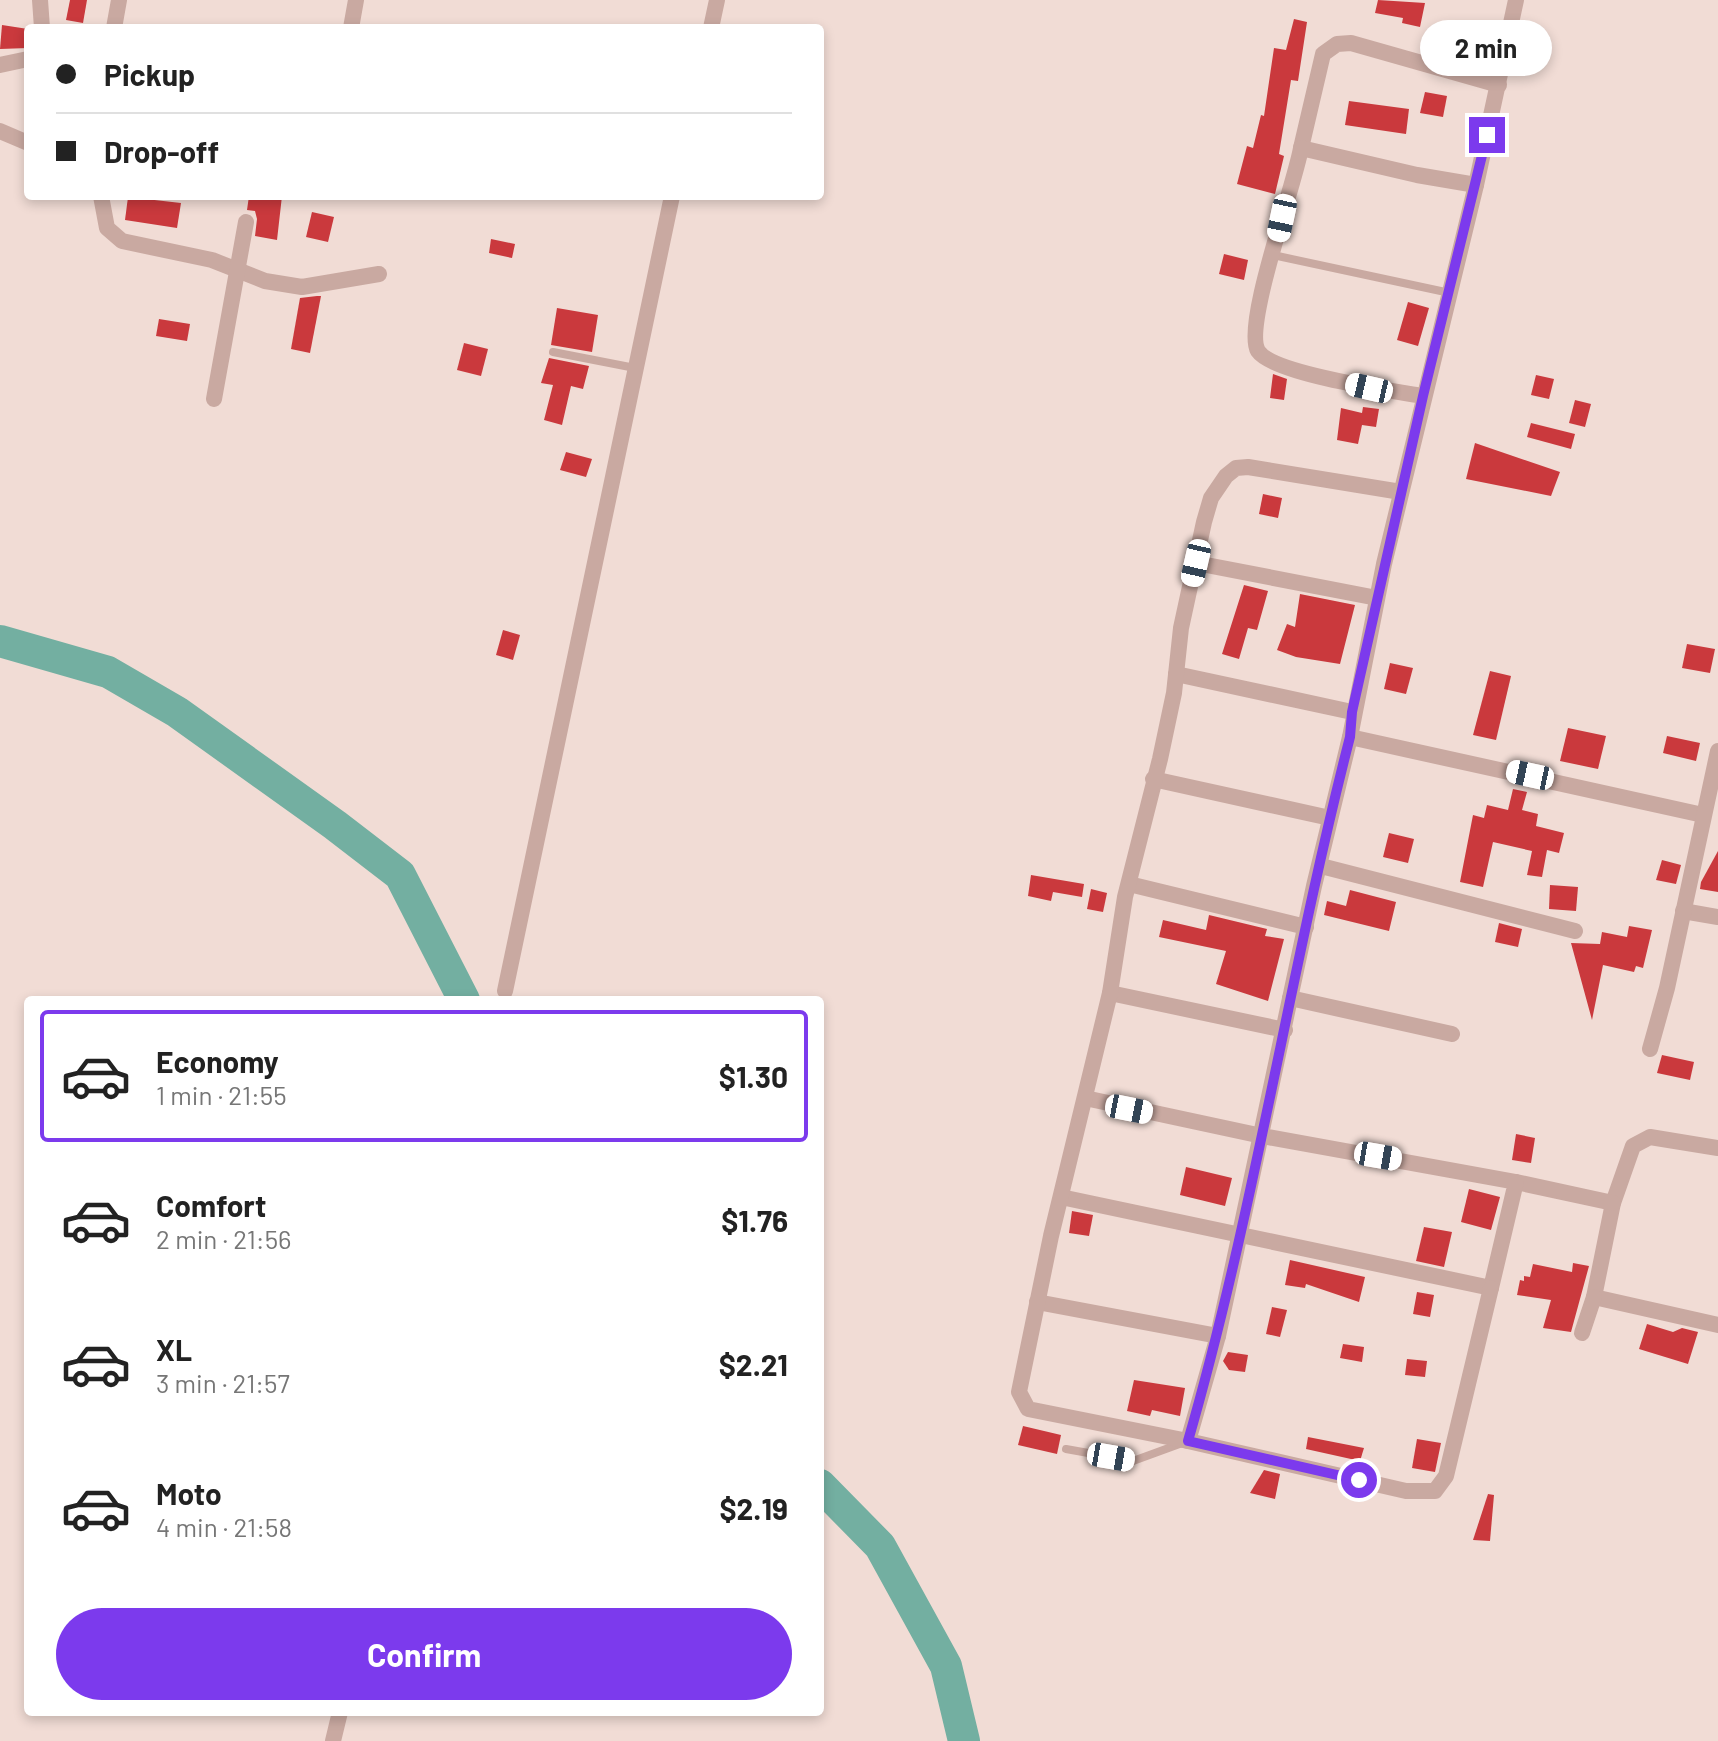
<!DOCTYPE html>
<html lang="en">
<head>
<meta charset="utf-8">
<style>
	body { margin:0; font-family:Barlow,sans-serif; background:#f6f6f6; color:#222; height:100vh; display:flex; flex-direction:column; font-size:30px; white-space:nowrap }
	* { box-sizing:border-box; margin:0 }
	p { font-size:26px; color:#767676 }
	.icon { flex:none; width:44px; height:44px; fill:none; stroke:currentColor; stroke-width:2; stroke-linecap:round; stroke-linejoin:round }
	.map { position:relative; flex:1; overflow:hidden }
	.panel { position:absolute; left:24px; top:996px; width:800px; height:720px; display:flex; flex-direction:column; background:#fff; border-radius:8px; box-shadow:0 4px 12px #0003 }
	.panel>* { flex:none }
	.hud { position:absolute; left:24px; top:24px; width:800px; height:176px; border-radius:8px; box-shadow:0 4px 12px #0003; display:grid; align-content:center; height:176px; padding:0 32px; background:#fff }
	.end { position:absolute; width:36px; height:36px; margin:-18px; border:10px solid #7c3aed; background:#fff; box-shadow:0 0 0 4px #fff }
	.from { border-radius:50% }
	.bubble { position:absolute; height:56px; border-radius:28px; background:#fff; box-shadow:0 4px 12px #0003; font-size:26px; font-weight:700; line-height:56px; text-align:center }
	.car { position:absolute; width:24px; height:48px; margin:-24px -12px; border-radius:10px; box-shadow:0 0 6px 2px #0007; background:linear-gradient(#fff 24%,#345 0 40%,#fff 0 76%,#345 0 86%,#fff 0) }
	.hud b { display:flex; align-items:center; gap:28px; height:76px; font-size:30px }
	.hud b+b { border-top:2px solid #e0e0e0 }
	.hud i { width:20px; height:20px; background:#222 }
	ul { padding:14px 0 0; list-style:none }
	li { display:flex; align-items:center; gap:24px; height:132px; margin:0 16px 12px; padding:0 16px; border:4px solid transparent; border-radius:8px }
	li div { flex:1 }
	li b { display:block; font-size:30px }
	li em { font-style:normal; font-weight:700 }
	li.current { border-color:#7c3aed }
	li>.icon { width:72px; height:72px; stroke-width:1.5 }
	.primary-button { display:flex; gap:16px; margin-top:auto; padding:16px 32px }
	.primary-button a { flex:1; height:92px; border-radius:48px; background:#7c3aed; color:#fff; font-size:32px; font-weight:700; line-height:92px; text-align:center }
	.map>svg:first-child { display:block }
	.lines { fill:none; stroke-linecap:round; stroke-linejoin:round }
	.river { stroke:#73afa1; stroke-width:32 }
	.building { fill:#ca393d }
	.service { stroke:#c9a9a1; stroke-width:8 }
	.minor { stroke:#c9a9a1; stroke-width:16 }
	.route { stroke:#7c3aed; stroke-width:10 }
</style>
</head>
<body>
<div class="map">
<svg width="1718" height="1741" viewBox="0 0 1718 1741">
	<rect width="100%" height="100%" fill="#f1dcd5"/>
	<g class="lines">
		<g class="river">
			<polyline points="0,641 108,672 177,712 335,825 400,875 464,1000"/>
			<polyline points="820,1485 880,1546 946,1666 964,1741"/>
		</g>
	</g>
	<g class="building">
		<polygon points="70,0 87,0 83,23 66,20"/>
		<polygon points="1378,0 1425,3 1420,27 1402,23 1403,18 1375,13"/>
		<polygon points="1294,19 1307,22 1298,81 1291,80 1279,154 1284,156 1275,194 1237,184 1247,146 1253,148 1261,115 1264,116 1274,48 1286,50"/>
		<polygon points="2,25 28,29 28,48 0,49"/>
		<polygon points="1425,92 1447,96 1443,117 1420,113"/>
		<polygon points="1349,101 1409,109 1406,134 1345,125"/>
		<polygon points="249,196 282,196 277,240 255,236 257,219 255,211 247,210"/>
		<polygon points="128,197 181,203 177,228 125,220"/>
		<polygon points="312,212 334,217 328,242 306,237"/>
		<polygon points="491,239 515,244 512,258 489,253"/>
		<polygon points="1224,254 1248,260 1244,280 1219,274"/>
		<polygon points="317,296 321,296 310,353 291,349 300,298"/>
		<polygon points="1408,302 1429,308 1418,346 1397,340"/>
		<polygon points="557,308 598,315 592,352 551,345"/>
		<polygon points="159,319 190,324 187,341 156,336"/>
		<polygon points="464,343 488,349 481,376 457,370"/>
		<polygon points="549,358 589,366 583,389 571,386 562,425 544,420 553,385 541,383"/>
		<polygon points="1273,374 1287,379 1284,400 1270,398"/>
		<polygon points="1536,375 1554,379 1549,399 1531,395"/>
		<polygon points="1575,400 1591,404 1585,427 1569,423"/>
		<polygon points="1363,407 1379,409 1376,427 1362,425 1358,444 1337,440 1341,408 1362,413"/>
		<polygon points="1531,423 1575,434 1571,449 1527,437"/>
		<polygon points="1475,443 1560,472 1551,496 1466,479"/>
		<polygon points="566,452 592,459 586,477 560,470"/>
		<polygon points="1263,494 1282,498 1278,518 1259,514"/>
		<polygon points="1244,585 1268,591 1257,630 1248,628 1239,659 1222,654"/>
		<polygon points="1300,594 1355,605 1340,664 1296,657 1277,650 1287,624 1295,627"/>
		<polygon points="503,630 520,635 513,660 496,655"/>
		<polygon points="1687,644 1715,649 1710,673 1682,668"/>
		<polygon points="1390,663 1413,668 1406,694 1384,689"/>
		<polygon points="1490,671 1511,676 1496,740 1473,735"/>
		<polygon points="1568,728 1606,736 1598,769 1560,761"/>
		<polygon points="1667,736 1700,743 1696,761 1663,753"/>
		<polygon points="1513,789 1527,792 1522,810 1538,814 1536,826 1564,833 1559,853 1547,850 1542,877 1527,875 1532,851 1493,842 1483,887 1460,882 1473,815 1484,818 1487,805 1508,810"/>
		<polygon points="1389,833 1414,839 1408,863 1383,857"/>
		<polygon points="1718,851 1718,892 1700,889 1701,882"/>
		<polygon points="1662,860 1681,865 1676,884 1656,880"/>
		<polygon points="1031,875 1084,884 1082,897 1053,892 1051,901 1028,896"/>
		<polygon points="1550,885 1578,887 1576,911 1549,909"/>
		<polygon points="1091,889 1107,893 1103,912 1087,909"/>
		<polygon points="1350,890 1396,902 1389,931 1324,915 1327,901 1346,906"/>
		<polygon points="1209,915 1267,929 1265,936 1284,939 1268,1001 1216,984 1226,951 1159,937 1163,920 1206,930"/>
		<polygon points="1499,923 1522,929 1518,947 1495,942"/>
		<polygon points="1629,926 1652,930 1643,968 1636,966 1634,972 1603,965 1592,1020 1571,943 1600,944 1602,932 1627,937"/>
		<polygon points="1662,1055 1694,1062 1690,1080 1657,1073"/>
		<polygon points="1516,1134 1535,1138 1531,1163 1512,1160"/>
		<polygon points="1186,1167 1232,1178 1225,1206 1180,1195"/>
		<polygon points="1469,1189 1500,1197 1491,1230 1461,1222"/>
		<polygon points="1072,1211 1093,1215 1089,1236 1069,1233"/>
		<polygon points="1424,1227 1452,1232 1444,1267 1416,1261"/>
		<polygon points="1290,1260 1365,1277 1359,1302 1306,1284 1305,1288 1285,1285"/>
		<polygon points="1573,1263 1589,1266 1571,1332 1543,1328 1551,1300 1517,1295 1520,1280 1524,1281 1524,1276 1530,1277 1533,1264 1572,1272"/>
		<polygon points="1417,1292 1434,1295 1430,1317 1413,1314"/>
		<polygon points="1272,1307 1287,1310 1280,1337 1266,1334"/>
		<polygon points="1647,1324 1673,1332 1682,1328 1698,1332 1688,1364 1639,1349"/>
		<polygon points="1343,1344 1364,1347 1362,1362 1340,1358"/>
		<polygon points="1228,1352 1248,1355 1245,1372 1229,1370 1223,1361"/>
		<polygon points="1407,1359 1427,1361 1425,1377 1405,1375"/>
		<polygon points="1134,1380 1185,1388 1180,1416 1152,1410 1150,1416 1127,1411"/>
		<polygon points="1023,1426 1061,1435 1057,1454 1018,1445"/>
		<polygon points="1308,1437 1364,1448 1360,1461 1306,1449"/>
		<polygon points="1417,1439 1441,1443 1435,1472 1412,1468"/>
		<polygon points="1264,1470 1280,1474 1275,1499 1250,1493"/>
		<polygon points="1488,1494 1494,1495 1490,1541 1473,1540"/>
	</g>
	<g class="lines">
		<g class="service">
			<polyline points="1273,255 1450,293"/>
			<polyline points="553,352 635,368"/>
			<polyline points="1066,1449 1133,1461 1185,1442"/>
		</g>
		<g class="minor">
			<polyline points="40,0 42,28"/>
			<polyline points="114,28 119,0"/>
			<polyline points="351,28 356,0"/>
			<polyline points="711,28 717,0"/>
			<polyline points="0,65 28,59"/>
			<polyline points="0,131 28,143"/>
			<polyline points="1301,148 1323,54 1337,44 1351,43 1499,85"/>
			<polyline points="101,196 107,228 122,241 212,260 265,281 302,287 379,274"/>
			<path d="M1423 396C1393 391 1273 374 1258 351 1243 326 1295 184 1301 148L1417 175 1476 185"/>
			<polyline points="214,399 246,222"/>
			<polyline points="1196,563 1377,598"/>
			<polyline points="1176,674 1352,712"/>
			<polyline points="1350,737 1703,815"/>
			<polyline points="1153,779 1330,818"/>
			<polyline points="1321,866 1575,931"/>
			<polyline points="1129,884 1306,927"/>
			<polyline points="1683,911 1718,917"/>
			<polyline points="505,991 672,196"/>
			<polyline points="1110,993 1285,1030"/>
			<polyline points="1290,998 1452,1034"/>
			<polyline points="1650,1049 1667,988 1718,751"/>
			<polyline points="1718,1148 1650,1137 1633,1146 1613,1203 1594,1297 1718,1325"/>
			<polyline points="1516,1182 1613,1203"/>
			<polyline points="1061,1197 1491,1288 1516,1182 1262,1136 1085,1098"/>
			<polyline points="1491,1288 1446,1476 1435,1491 1406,1491 1188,1441 1218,1336 1314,886 1350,737 1384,564 1476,185 1516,0"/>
			<polyline points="1037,1302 1218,1336"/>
			<polyline points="1582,1333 1594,1297"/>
			<polyline points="1188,1441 1028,1409 1019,1392 1051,1236 1110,993 1125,897 1160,759 1174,693 1181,628 1204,522 1211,498 1226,476 1236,468 1248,467 1401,492"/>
			<polyline points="333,1741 340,1712"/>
		</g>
	</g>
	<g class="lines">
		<path class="route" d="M1359 1480 1188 1441C1255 1209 1290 970 1350 737L1352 712 1423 396 1487 135"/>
	</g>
</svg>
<i class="end from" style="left:1359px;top:1480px"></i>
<i class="end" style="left:1487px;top:135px"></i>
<div class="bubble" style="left:1420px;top:20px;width:132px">2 min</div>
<i class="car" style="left:1282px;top:218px;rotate:192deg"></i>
<i class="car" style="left:1369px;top:388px;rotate:283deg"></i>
<i class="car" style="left:1196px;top:563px;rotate:193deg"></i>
<i class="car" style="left:1530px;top:775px;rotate:282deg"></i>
<i class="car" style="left:1129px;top:1109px;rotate:101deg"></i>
<i class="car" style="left:1378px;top:1156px;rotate:100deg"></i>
<i class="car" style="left:1111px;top:1457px;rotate:100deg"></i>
<div class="hud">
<b><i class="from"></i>Pickup</b>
<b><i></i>Drop-off</b>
</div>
<section class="panel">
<ul>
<li class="current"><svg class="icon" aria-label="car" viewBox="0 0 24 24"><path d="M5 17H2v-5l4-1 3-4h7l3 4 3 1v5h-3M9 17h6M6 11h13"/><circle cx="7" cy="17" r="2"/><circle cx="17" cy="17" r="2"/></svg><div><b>Economy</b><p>1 min · 21:55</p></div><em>$1.30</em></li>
<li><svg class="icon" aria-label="car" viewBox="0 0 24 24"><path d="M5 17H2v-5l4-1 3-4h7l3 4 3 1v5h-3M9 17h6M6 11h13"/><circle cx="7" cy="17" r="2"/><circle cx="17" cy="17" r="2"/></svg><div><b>Comfort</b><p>2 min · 21:56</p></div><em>$1.76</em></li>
<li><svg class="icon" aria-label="car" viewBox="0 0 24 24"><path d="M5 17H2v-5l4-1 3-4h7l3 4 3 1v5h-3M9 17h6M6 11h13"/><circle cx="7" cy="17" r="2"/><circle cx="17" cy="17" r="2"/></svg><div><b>XL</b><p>3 min · 21:57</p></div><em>$2.21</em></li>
<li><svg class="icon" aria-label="car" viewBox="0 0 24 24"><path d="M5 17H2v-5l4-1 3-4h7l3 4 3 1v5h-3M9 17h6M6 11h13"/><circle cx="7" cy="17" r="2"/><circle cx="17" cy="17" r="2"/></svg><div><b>Moto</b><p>4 min · 21:58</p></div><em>$2.19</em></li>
</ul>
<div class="primary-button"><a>Confirm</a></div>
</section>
</div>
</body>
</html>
